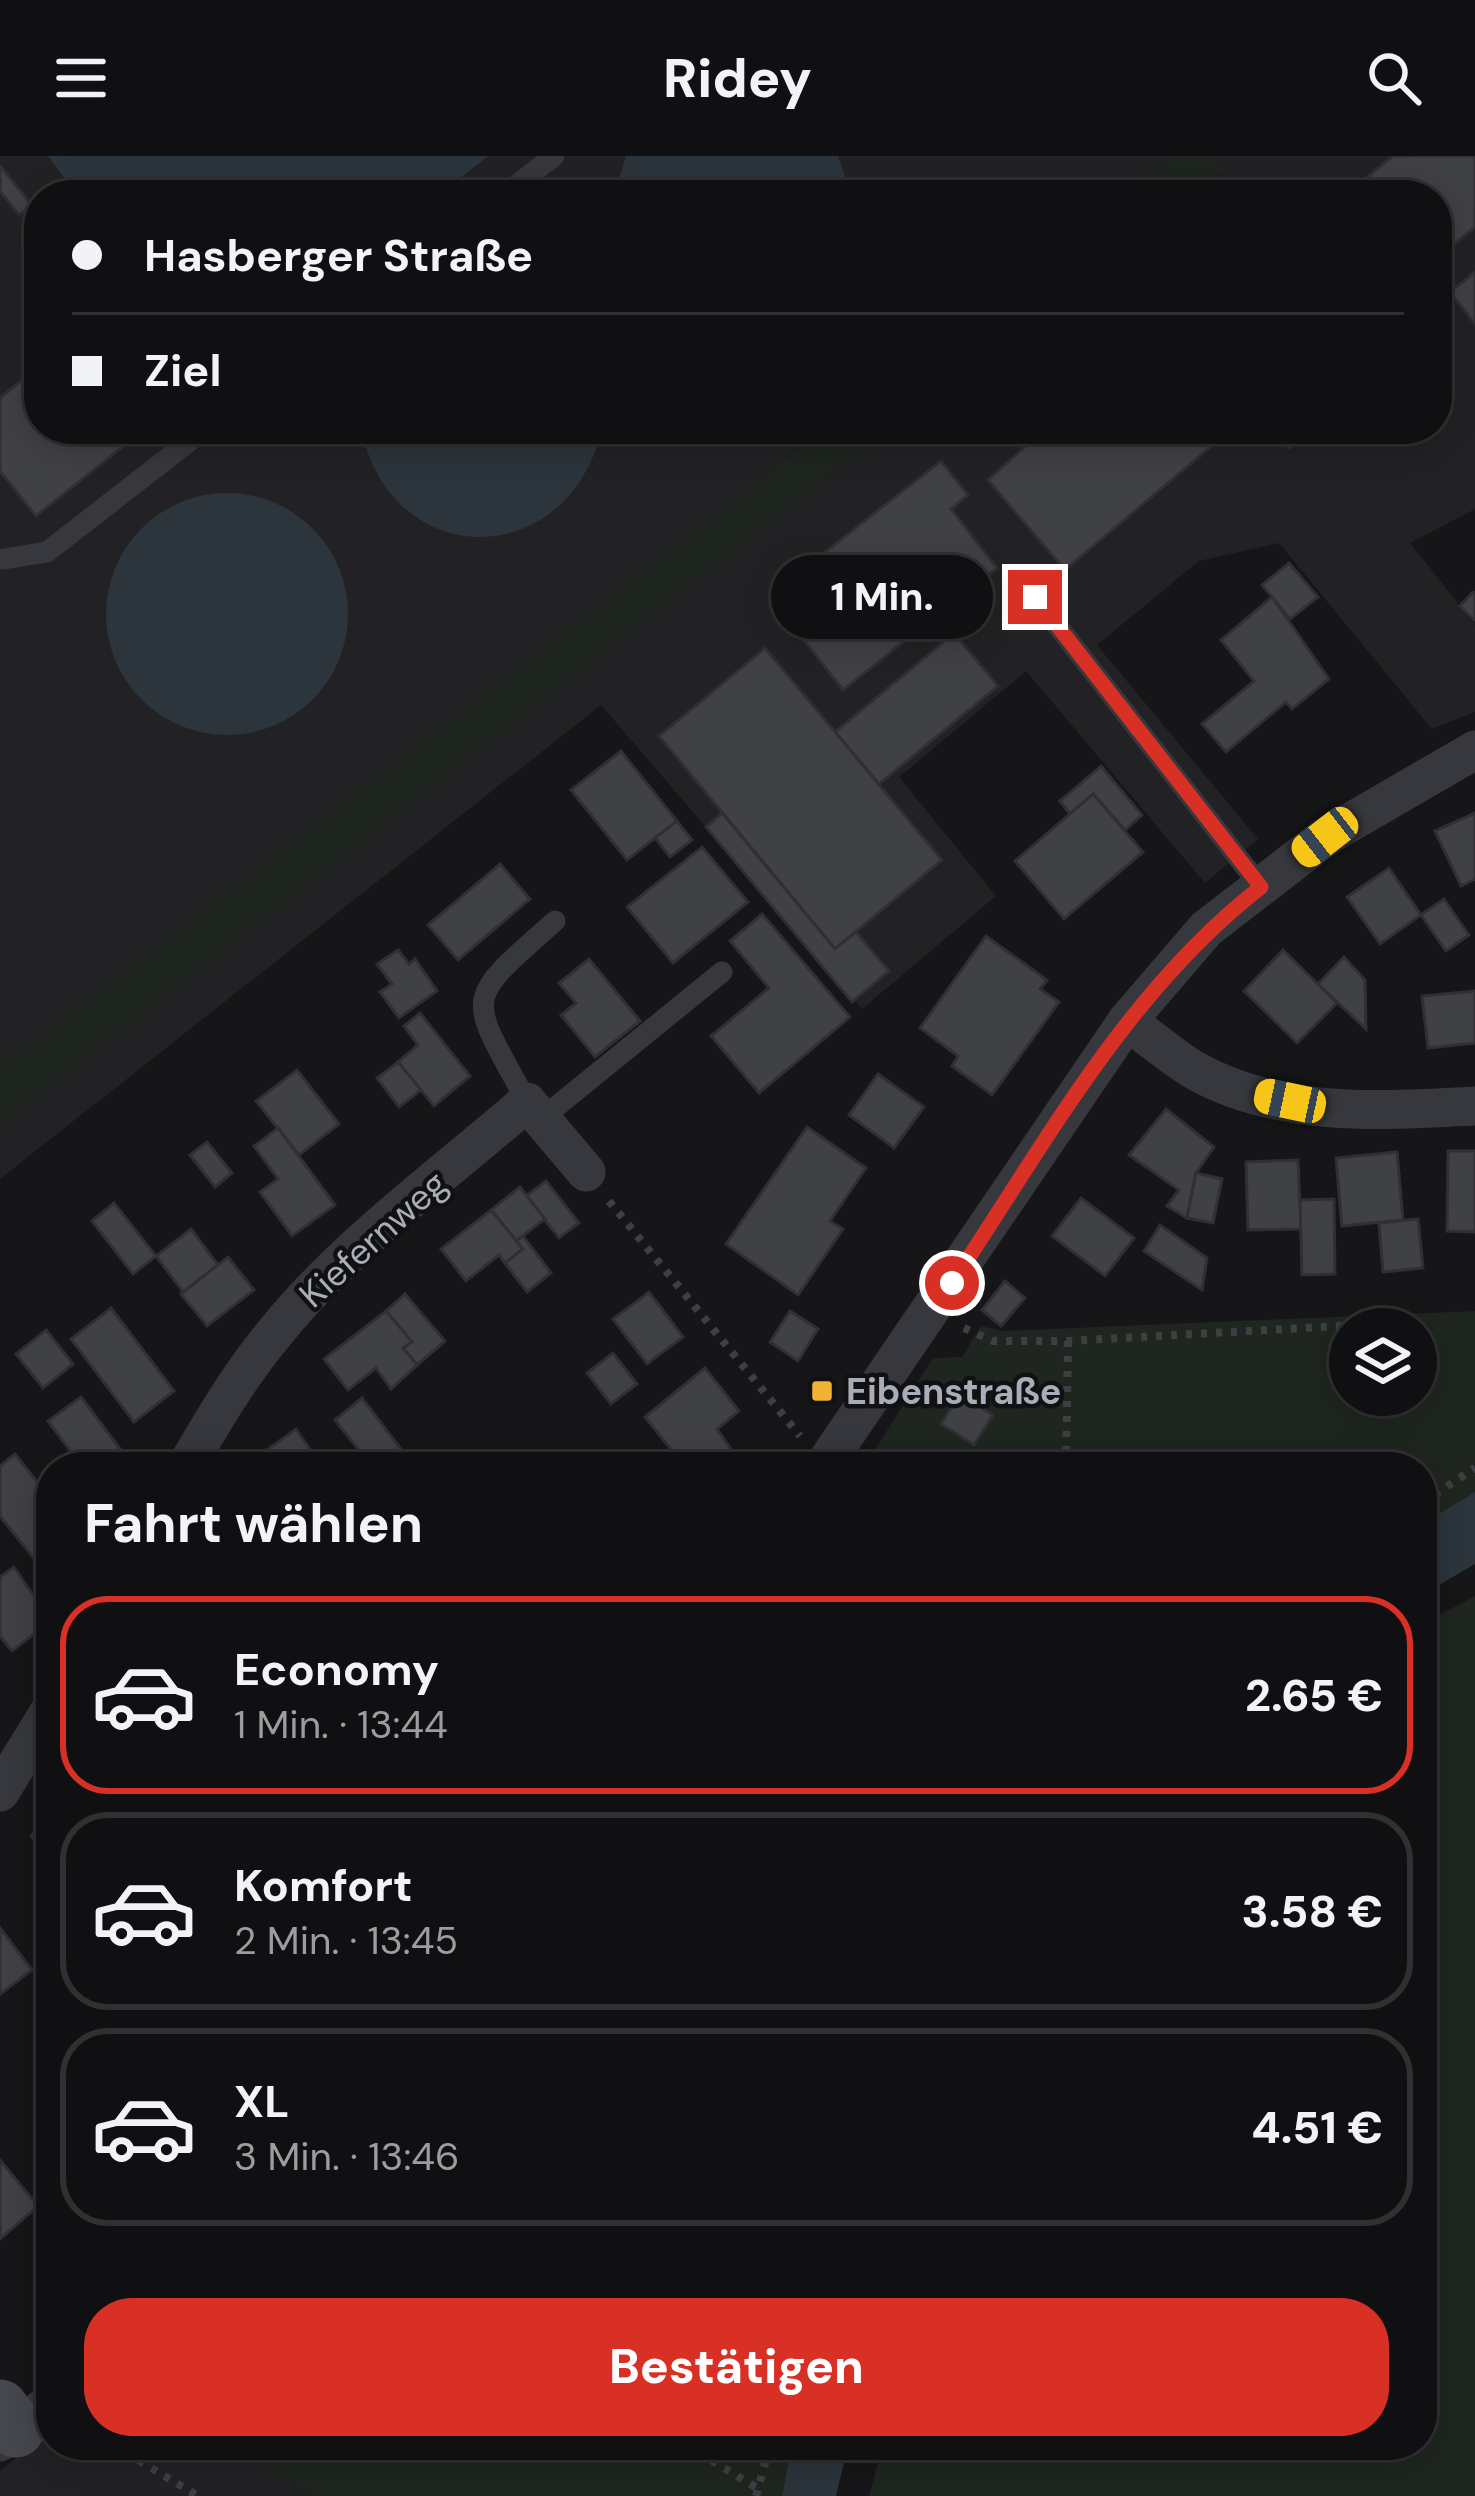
<!DOCTYPE html>
<html lang="de">
<head>
<meta charset="utf-8">
<style>
	body { margin:0; font-family:"DM Sans",sans-serif; background:#19191b; color:#f1f3f6; height:100vh; display:flex; flex-direction:column; font-size:45px; white-space:nowrap }
	* { box-sizing:border-box; margin:0 }
	p { font-size:39px; color:#9c9d9f }
	.icon { flex:none; width:66px; height:66px; fill:none; stroke:currentColor; stroke-width:2; stroke-linecap:round; stroke-linejoin:round }
	.map { position:relative; flex:1; overflow:hidden }
	.drawer { position:absolute; left:36px; top:1296px; width:1401px; height:1008px; display:flex; flex-direction:column; background:#101012; border-radius:48px; box-shadow:0 6px 30px #0003,0 0 0 3px #303032 }
	.drawer>* { flex:none }
	.top-card { position:absolute; left:24px; top:24px; width:1428px; height:264px; border-radius:48px; box-shadow:0 6px 30px #0003,0 0 0 3px #303032; display:grid; align-content:center; height:264px; padding:0 48px; background:#101012 }
	.tools { position:absolute; left:1329px; top:1152px; display:grid; gap:24px }
	.tools a { display:grid; place-items:center; width:108px; height:108px; border-radius:50%; background:#101012; box-shadow:0 6px 30px #0003,0 0 0 3px #303032; font-size:60px }
	.end { position:absolute; width:54px; height:54px; margin:-27px; border:15px solid #d93025; background:#fff; box-shadow:0 0 0 6px #fff }
	.from { border-radius:50% }
	.bubble { position:absolute; height:84px; border-radius:42px; background:#101012; box-shadow:0 6px 30px #0003,0 0 0 3px #303032; font-size:39px; font-weight:800; line-height:84px; text-align:center }
	.car { position:absolute; width:36px; height:72px; margin:-36px -18px; border-radius:15px; box-shadow:0 0 9px 3px #0007; background:linear-gradient(#f5c518 24%,#345 0 40%,#f5c518 0 76%,#345 0 86%,#f5c518 0) }
	.top-card b { display:flex; align-items:center; gap:42px; height:114px; font-size:45px }
	.top-card b+b { border-top:3px solid #303032 }
	.top-card i { width:30px; height:30px; background:#f1f3f6 }
	ul { padding:0; list-style:none }
	li { display:flex; align-items:center; gap:36px; height:198px; margin:0 24px 18px; padding:0 24px; border:6px solid #303032; border-radius:48px }
	li div { flex:1 }
	li b { display:block; font-size:45px }
	li em { font-style:normal; font-weight:800 }
	li.selected { border-color:#d93025 }
	li>.icon { width:108px; height:108px; stroke-width:1.5 }
	h2 { padding:0 48px; font-size:54px; line-height:144px }
	.button { display:flex; gap:24px; margin-top:auto; padding:24px 48px }
	.button a { flex:1; height:138px; border-radius:48px; background:#d93025; color:#fff; font-size:48px; font-weight:800; line-height:138px; text-align:center }
	header { display:flex; justify-content:space-between; align-items:center; height:156px; padding:0 48px; background:#101012; font-size:54px; font-weight:800 }
	.map>svg:first-child { display:block }
	.built { fill:#222225 }
	.green { fill:#1e261f; fill-rule:evenodd }
	.water { fill:#2c353c }
	.building { fill:#404145; stroke:#303034; stroke-width:3 }
	.lines { fill:none; stroke-linecap:round; stroke-linejoin:round }
	.path { stroke:#3d3f44; stroke-width:8; stroke-dasharray:6 9; stroke-linecap:butt }
	.lane { stroke:#37383d; stroke-width:21 }
	.street { stroke:#37383d; stroke-width:39 }
	.secondary { stroke:#45474d; stroke-width:57 }
	.route { stroke:#d93025; stroke-width:15 }
	.poi-dot { fill:#f2b134; stroke:#111113; stroke-width:4.5 }
	.labels { text-anchor:middle; dominant-baseline:central; stroke-width:9; stroke-linejoin:round; paint-order:stroke }
	.street-label { font-size:36px; fill:#a8adb8; stroke:#111113 }
	.poi-label { font-size:36px; font-weight:bold; fill:#a8adb8; stroke:#111113; text-anchor:start }
</style>
</head>
<body>
<header><svg class="icon" aria-label="menu" viewBox="0 0 24 24"><path d="M4 6h16M4 12h16M4 18h16"/></svg>Ridey<svg class="icon" aria-label="search" viewBox="0 0 24 24"><circle cx="10" cy="10" r="6"/><path d="M15 15l6 6"/></svg></header>
<div class="map">
<svg width="1475" height="2340" viewBox="0 0 1475 2340">
	<rect width="100%" height="100%" fill="#161618"/>
	<g class="built">
		<polygon points="0,0 1172,0 1124,39 39,39 39,273 826,273 0,910"/>
		<polygon points="1210,0 1475,0 1475,353 1410,387 1475,469 1475,556 1432,573 1279,387 1199,405 1097,489 1258,683 1205,727 1026,515 899,621 996,740 862,853 601,549 0,1023 0,969 889,273 1437,273 1437,39 1190,39 1221,15"/>
		<polygon points="51,2273 51,2289 233,2289 313,2340 0,2340 0,2315"/>
	</g>
	<g class="green">
		<polygon points="1172,0 1210,0 1222,14 1190,39 1124,39"/>
		<polygon points="826,273 889,273 0,969 0,910"/>
		<path d="M1475 1155V1336L1422 1368V1311H864L933 1202 962 1201 981 1170 1003 1175ZM1350 1173H1416V1239H1350Z"/>
		<polygon points="1475,1440 1475,2340 869,2340 883,2289 1422,2289 1422,1468"/>
		<polygon points="233,2289 792,2289 782,2340 313,2340"/>
	</g>
	<g class="water">
		<polygon points="48,0 488,0 439,39 77,39"/>
		<polygon points="626,0 838,0 851,39 614,39"/>
		<path d="M361 273H602C568 416 392 418 361 273Z"/>
		<circle cx="227" cy="458" r="121"/>
		<polygon points="1475,1336 1475,1408 1422,1439 1422,1368"/>
		<polygon points="792,2289 848,2289 836,2340 782,2340"/>
	</g>
	<g class="building">
		<polygon points="1393,0 1475,0 1475,71 1437,102 1437,39 1373,39 1362,25"/>
		<polygon points="0,10 32,49 19,59 0,35"/>
		<polygon points="1475,116 1475,168 1450,136"/>
		<polygon points="39,210 39,273 145,273 36,360 0,315 0,242"/>
		<polygon points="1044,273 1201,273 1214,288 1065,414 988,324"/>
		<polygon points="1273,273 1311,273 1289,292"/>
		<polygon points="941,305 968,339 951,353 997,412 843,534 769,440"/>
		<polygon points="1289,407 1318,441 1290,463 1262,429"/>
		<polygon points="1473,436 1475,437 1475,465 1460,450"/>
		<polygon points="1272,441 1329,523 1292,553 1286,546 1226,596 1202,568 1254,525 1221,484"/>
		<polygon points="954,477 998,530 879,628 835,576"/>
		<polygon points="765,492 942,704 835,793 659,580"/>
		<polygon points="621,595 677,665 627,704 571,634"/>
		<polygon points="1101,610 1142,659 1125,674 1093,638 1070,658 1060,645"/>
		<polygon points="1093,638 1143,696 1064,763 1015,705"/>
		<polygon points="722,657 835,793 856,776 889,815 852,846 706,671"/>
		<polygon points="1475,657 1475,723 1461,730 1435,675"/>
		<polygon points="677,665 692,684 670,701 655,682"/>
		<polygon points="702,691 748,746 673,807 627,751"/>
		<polygon points="500,708 530,743 458,804 428,769"/>
		<polygon points="1389,712 1421,759 1380,788 1347,741"/>
		<polygon points="1444,743 1469,779 1446,795 1421,759"/>
		<polygon points="762,758 850,861 759,937 711,880 769,832 730,785"/>
		<polygon points="986,780 1047,824 1040,833 1059,846 992,939 952,910 958,900 920,872"/>
		<polygon points="398,794 409,808 415,803 437,835 399,862 380,836 392,828 377,808"/>
		<polygon points="1283,794 1337,847 1297,887 1244,835"/>
		<polygon points="1344,801 1365,824 1366,873 1318,828"/>
		<polygon points="589,803 640,865 595,901 561,859 576,847 559,827"/>
		<polygon points="1475,835 1475,887 1428,892 1422,840"/>
		<polygon points="420,857 470,920 434,950 398,906 418,889 404,870"/>
		<polygon points="398,906 421,934 399,951 377,922"/>
		<polygon points="297,914 339,968 299,999 256,945"/>
		<polygon points="878,918 924,951 894,992 849,959"/>
		<polygon points="1166,953 1214,991 1196,1017 1187,1062 1167,1050 1179,1034 1129,999"/>
		<polygon points="807,971 866,1012 830,1065 843,1073 798,1139 726,1088"/>
		<polygon points="278,972 335,1049 292,1080 260,1036 278,1023 254,990"/>
		<polygon points="207,986 232,1017 215,1031 190,999"/>
		<polygon points="1448,995 1475,995 1475,1076 1447,1075"/>
		<polygon points="1397,996 1403,1064 1342,1070 1336,1002"/>
		<polygon points="1298,1004 1301,1073 1248,1074 1246,1006"/>
		<polygon points="1196,1017 1222,1023 1213,1067 1187,1062"/>
		<polygon points="546,1025 579,1067 559,1082 526,1040"/>
		<polygon points="520,1031 545,1063 516,1085 491,1054"/>
		<polygon points="1081,1042 1134,1082 1105,1120 1052,1080"/>
		<polygon points="1334,1043 1335,1118 1302,1119 1300,1044"/>
		<polygon points="114,1047 156,1100 133,1118 92,1065"/>
		<polygon points="491,1054 523,1093 505,1107 499,1099 466,1125 441,1093"/>
		<polygon points="1418,1063 1423,1112 1383,1116 1379,1067"/>
		<polygon points="1160,1069 1207,1102 1202,1134 1144,1095"/>
		<polygon points="191,1073 218,1109 183,1136 156,1100"/>
		<polygon points="523,1080 551,1117 527,1136 505,1107 523,1093 516,1085"/>
		<polygon points="228,1101 254,1134 207,1170 181,1138"/>
		<polygon points="1005,1125 1025,1142 1001,1170 982,1154"/>
		<polygon points="649,1136 683,1181 647,1208 613,1163"/>
		<polygon points="405,1138 445,1185 417,1209 403,1192 412,1186 386,1155"/>
		<polygon points="111,1152 174,1235 134,1266 71,1183"/>
		<polygon points="386,1155 412,1186 403,1192 417,1209 391,1233 376,1212 348,1234 324,1203"/>
		<polygon points="790,1155 818,1173 798,1205 770,1186"/>
		<polygon points="46,1174 73,1208 43,1232 16,1198"/>
		<polygon points="613,1197 637,1228 611,1248 587,1217"/>
		<polygon points="705,1212 739,1255 717,1273 743,1311 685,1311 645,1261"/>
		<polygon points="959,1238 993,1259 974,1289 941,1268"/>
		<polygon points="81,1241 130,1306 123,1311 82,1311 48,1265"/>
		<polygon points="362,1242 404,1297 387,1311 372,1311 335,1264"/>
		<polygon points="296,1273 318,1305 309,1311 243,1311"/>
		<polygon points="15,1298 51,1343 47,1419 0,1360 0,1310"/>
		<polygon points="14,1411 51,1465 12,1495 0,1480 0,1421"/>
		<polygon points="51,1664 51,1706 31,1680"/>
		<polygon points="0,1772 32,1814 0,1838"/>
		<polygon points="0,2004 38,2050 0,2083"/>
	</g>
	<g class="lines">
		<g class="path">
			<polyline points="609,1045 800,1280"/>
			<polyline points="964,1172 993,1185 1068,1185 1375,1168"/>
			<polyline points="1066,1311 1068,1185"/>
			<polyline points="1422,1347 1475,1312"/>
			<polyline points="113,2289 198,2340"/>
			<polyline points="686,2289 757,2332"/>
			<polyline points="756,2340 770,2289"/>
		</g>
		<g class="lane">
			<polyline points="504,39 554,0"/>
			<polyline points="4,403 47,396 205,273"/>
			<polyline points="1035,441 1261,731"/>
			<path d="M527 946C468 837 461 848 555 765"/>
			<polyline points="541,963 722,816"/>
		</g>
		<g class="street">
			<path d="M1127 865C1149 881 1171 900 1194 914 1278 962 1382 955 1475 950"/>
			<path d="M186 1311C213 1265 239 1220 273 1179 343 1091 442 1020 527 946L586 1016"/>
			<polyline points="823,1311 1127,865 1206,773 1325,681 1475,594"/>
			<polyline points="0,1636 51,1553"/>
			<polyline points="0,2286 51,2246"/>
		</g>
		<polyline class="secondary" points="0,2252 16,2273"/>
	</g>
	<g class="lines">
		<path class="route" d="M952 1127C1045 988 1127 835 1261 731L1035 441"/>
	</g>
	<rect class="poi-dot" x="810" y="1223" width="24" height="24" rx="6"/>
	<g class="labels">
		<g class="street-label">
			<text transform="translate(373 1083) rotate(-42)">Kiefernweg</text>
		</g>
		<g class="poi-label">
			<text x="846" y="1235">Eibenstraße</text>
		</g>
	</g>
</svg>
<div class="tools">
<a><svg class="icon" aria-label="layers" viewBox="0 0 24 24"><path d="M12 4l9 5-9 5-9-5zM3 14l9 5 9-5"/></svg></a>
</div>
<i class="end from" style="left:952px;top:1127px"></i>
<i class="end" style="left:1035px;top:441px"></i>
<div class="bubble" style="left:771px;top:399px;width:222px">1 Min.</div>
<i class="car" style="left:1325px;top:681px;rotate:232deg"></i>
<i class="car" style="left:1290px;top:945px;rotate:282deg"></i>
<div class="top-card">
<b><i class="from"></i>Hasberger Straße</b>
<b><i></i>Ziel</b>
</div>
<section class="drawer">
<h2>Fahrt wählen</h2>
<ul>
<li class="selected"><svg class="icon" aria-label="car" viewBox="0 0 24 24"><path d="M5 17H2v-5l4-1 3-4h7l3 4 3 1v5h-3M9 17h6M6 11h13"/><circle cx="7" cy="17" r="2"/><circle cx="17" cy="17" r="2"/></svg><div><b>Economy</b><p>1 Min. · 13:44</p></div><em>2.65 €</em></li>
<li><svg class="icon" aria-label="car" viewBox="0 0 24 24"><path d="M5 17H2v-5l4-1 3-4h7l3 4 3 1v5h-3M9 17h6M6 11h13"/><circle cx="7" cy="17" r="2"/><circle cx="17" cy="17" r="2"/></svg><div><b>Komfort</b><p>2 Min. · 13:45</p></div><em>3.58 €</em></li>
<li><svg class="icon" aria-label="car" viewBox="0 0 24 24"><path d="M5 17H2v-5l4-1 3-4h7l3 4 3 1v5h-3M9 17h6M6 11h13"/><circle cx="7" cy="17" r="2"/><circle cx="17" cy="17" r="2"/></svg><div><b>XL</b><p>3 Min. · 13:46</p></div><em>4.51 €</em></li>
</ul>
<div class="button"><a>Bestätigen</a></div>
</section>
</div>
</body>
</html>
